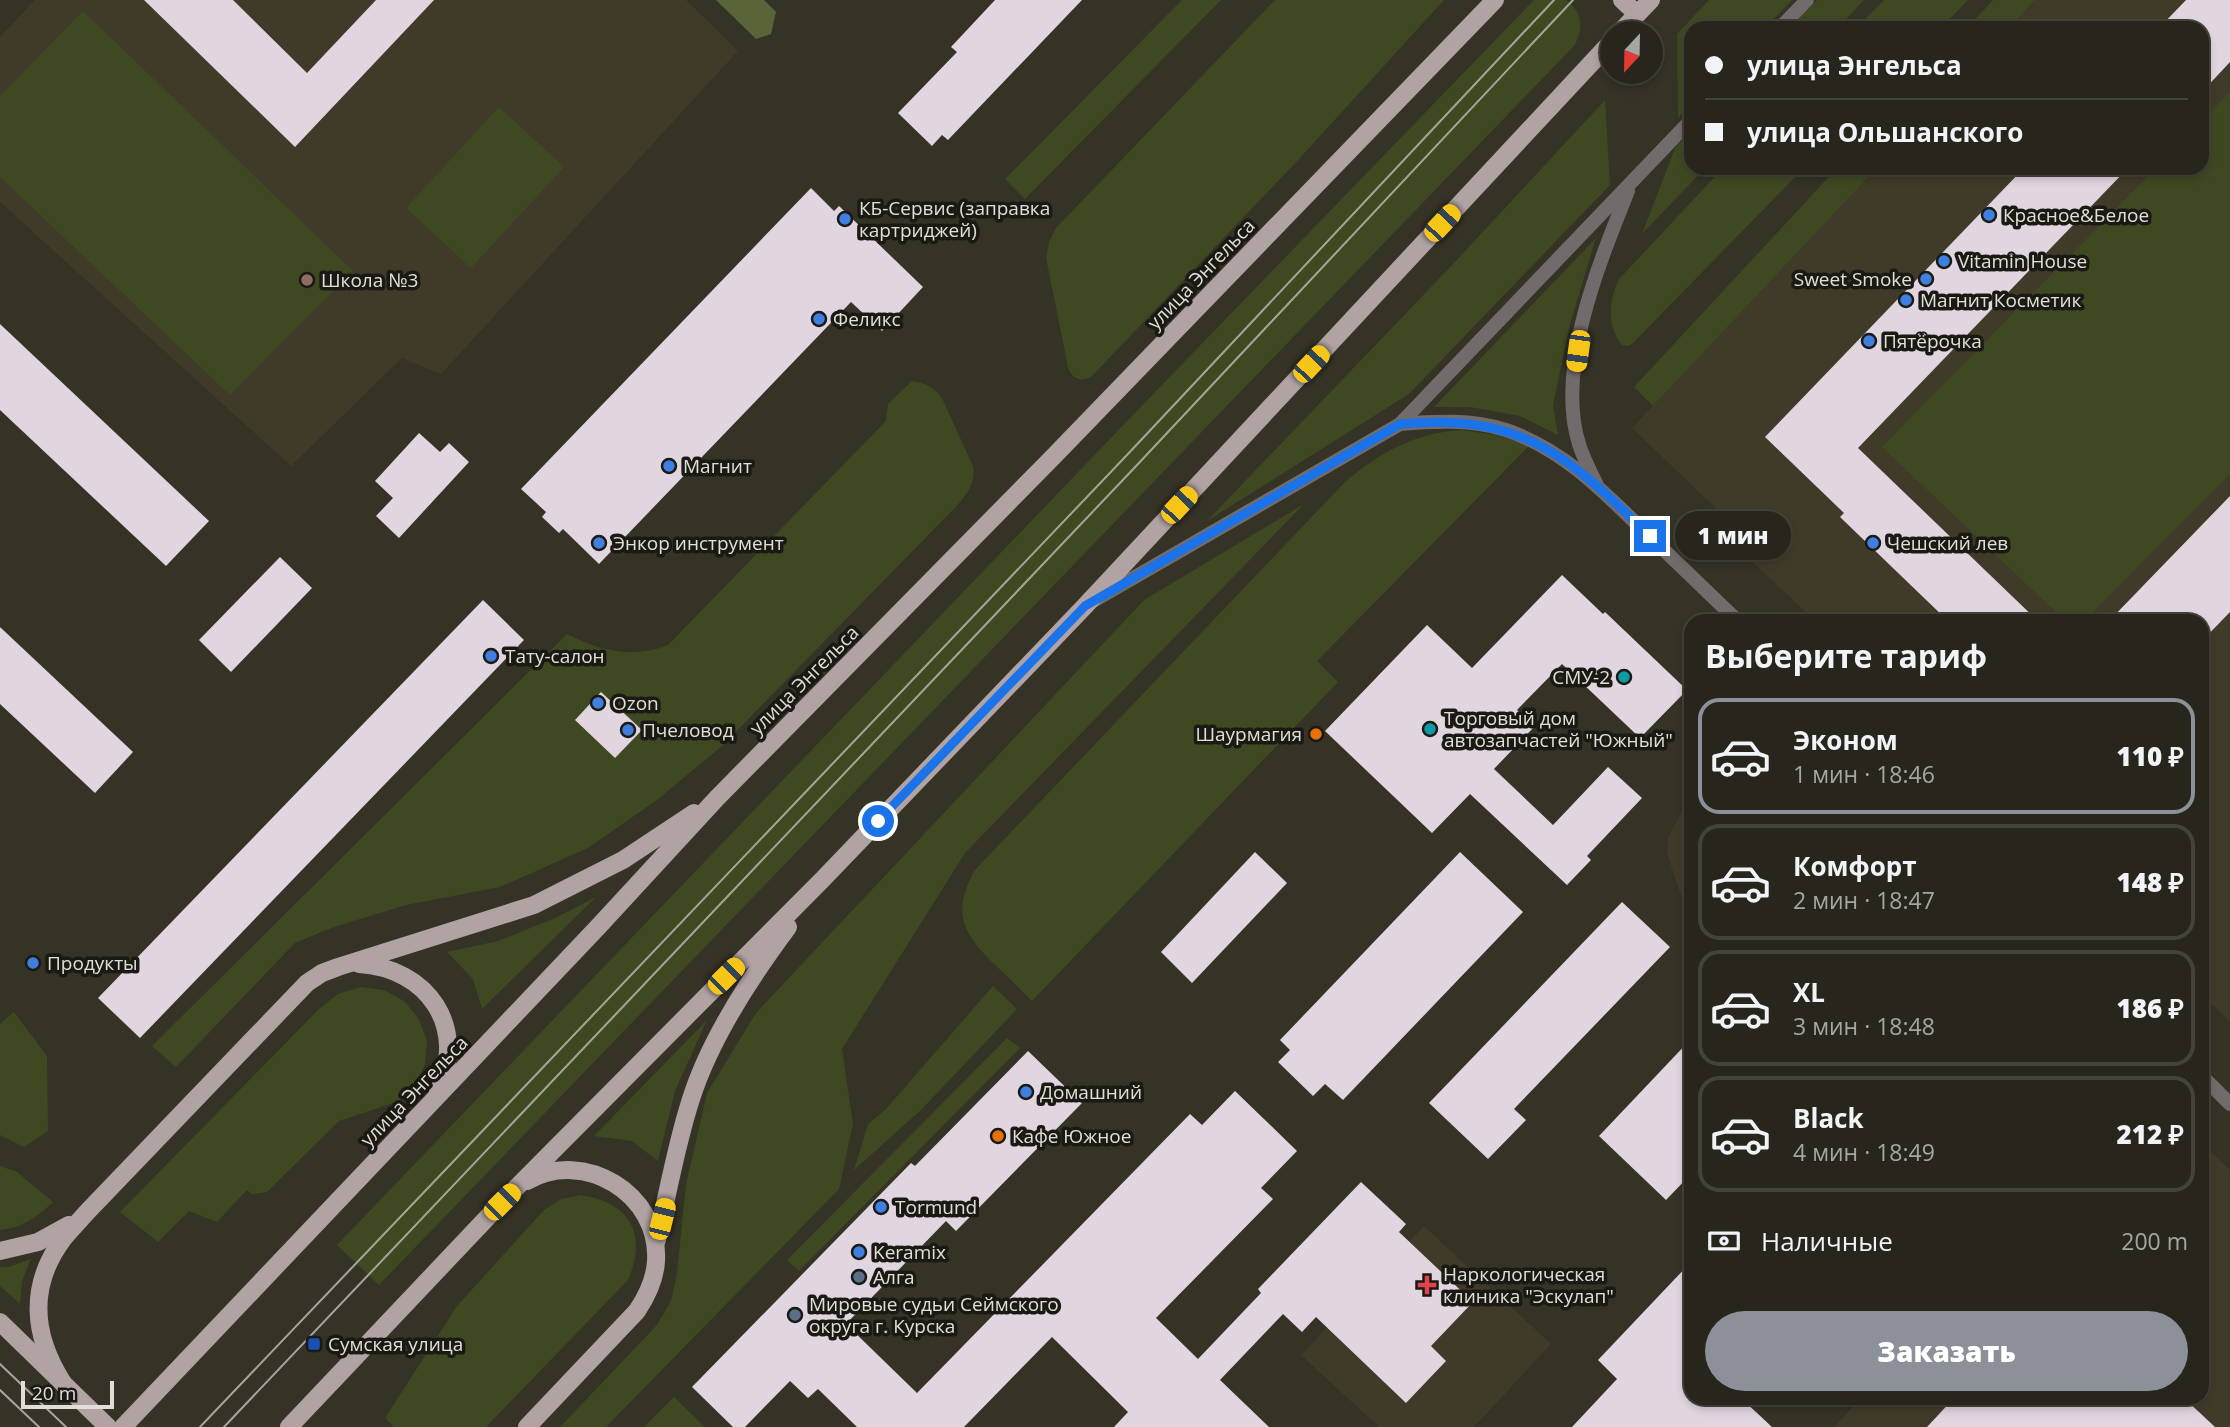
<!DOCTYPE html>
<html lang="ru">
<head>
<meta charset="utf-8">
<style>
	body { margin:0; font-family:"Open Sans",sans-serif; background:#343229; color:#f1f3f6; height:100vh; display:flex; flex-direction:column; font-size:26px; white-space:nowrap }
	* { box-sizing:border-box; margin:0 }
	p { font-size:23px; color:#a5a5a3 }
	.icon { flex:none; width:38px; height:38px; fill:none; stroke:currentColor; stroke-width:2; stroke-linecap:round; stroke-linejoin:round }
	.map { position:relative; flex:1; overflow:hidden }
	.drawer { position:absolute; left:1684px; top:614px; width:525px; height:791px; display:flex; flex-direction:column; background:#28261c; border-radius:21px; box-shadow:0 4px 10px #0003,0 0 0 2px #44433b }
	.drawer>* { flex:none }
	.hud { position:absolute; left:1684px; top:21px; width:525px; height:154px; border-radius:21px; box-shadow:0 4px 10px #0003,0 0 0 2px #44433b; display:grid; align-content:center; height:154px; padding:0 21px; background:#28261c }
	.needle { width:46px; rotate:202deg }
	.tools { position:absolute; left:1600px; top:21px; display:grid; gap:14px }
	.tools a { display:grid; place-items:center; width:63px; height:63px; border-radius:50%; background:#28261c; box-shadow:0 4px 10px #0003,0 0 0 2px #44433b; font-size:35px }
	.scale { position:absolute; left:21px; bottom:18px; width:93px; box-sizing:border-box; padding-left:7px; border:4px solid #e0ded6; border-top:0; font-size:19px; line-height:24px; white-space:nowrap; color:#e0ded6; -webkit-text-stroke:5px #1b1914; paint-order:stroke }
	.end { position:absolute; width:32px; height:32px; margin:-16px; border:9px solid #1a73e8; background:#fff; box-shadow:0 0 0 4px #fff }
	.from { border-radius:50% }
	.bubble { position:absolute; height:49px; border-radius:24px; background:#28261c; box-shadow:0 4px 10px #0003,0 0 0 2px #44433b; font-size:23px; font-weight:800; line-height:49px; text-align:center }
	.car { position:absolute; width:21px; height:42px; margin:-21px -10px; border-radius:9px; box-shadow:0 0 5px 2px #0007; background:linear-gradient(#f5c518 24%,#345 0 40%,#f5c518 0 76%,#345 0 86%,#f5c518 0) }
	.hud b { display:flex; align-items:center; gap:24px; height:66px; font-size:26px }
	.hud b+b { border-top:2px solid #44433b }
	.hud i { width:18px; height:18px; background:#f1f3f6 }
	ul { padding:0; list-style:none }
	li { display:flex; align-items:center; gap:21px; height:116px; margin:0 14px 10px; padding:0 7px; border:4px solid #44433b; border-radius:21px }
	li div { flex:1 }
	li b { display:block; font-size:26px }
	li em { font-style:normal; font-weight:800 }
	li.active { border-color:#8c9099 }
	li>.icon { width:63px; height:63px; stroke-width:1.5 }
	h2 { padding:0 21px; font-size:32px; line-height:84px }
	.pay { display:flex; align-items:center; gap:18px; height:77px; padding:0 21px; font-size:26px }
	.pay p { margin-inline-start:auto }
	.cta { display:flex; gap:14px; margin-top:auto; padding:14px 21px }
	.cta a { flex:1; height:80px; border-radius:42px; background:#8c9099; color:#fff; font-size:28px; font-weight:800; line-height:80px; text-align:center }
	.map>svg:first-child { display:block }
	.built { fill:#403b29 }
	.green { fill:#3e4922 }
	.forest { fill:#586538 }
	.building { fill:#e1d5e0 }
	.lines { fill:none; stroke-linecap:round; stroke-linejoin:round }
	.minor { stroke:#726b6b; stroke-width:14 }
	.primary { stroke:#b1a2a3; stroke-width:18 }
	.tram { stroke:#a7a59c; stroke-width:2 }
	.route { stroke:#1a73e8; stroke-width:9 }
	.shop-dot { fill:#3f7fe0; stroke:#1b1914; stroke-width:2.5 }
	.education-dot { fill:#8d6e63; stroke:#1b1914; stroke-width:2.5 }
	.culture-dot { fill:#0f9aa8; stroke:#1b1914; stroke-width:2.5 }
	.food-dot { fill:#e8710a; stroke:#1b1914; stroke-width:2.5 }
	.service-dot { fill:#5c6f8a; stroke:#1b1914; stroke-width:2.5 }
	.health-dot { fill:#e0444e; stroke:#1b1914; stroke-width:2.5 }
	.transit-dot { fill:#1a4fb4; stroke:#1b1914; stroke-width:2.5 }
	.labels { text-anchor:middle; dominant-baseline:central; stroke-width:7; stroke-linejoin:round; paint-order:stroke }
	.poi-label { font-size:19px; fill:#e0ded6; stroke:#1b1914; text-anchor:start }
	.street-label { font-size:19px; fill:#e0ded6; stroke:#1b1914 }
</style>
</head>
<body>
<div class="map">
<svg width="2230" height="1427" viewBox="0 0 2230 1427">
	<rect width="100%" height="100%" fill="#353226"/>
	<g class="built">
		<polygon points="35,0 686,0 738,51 441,374 402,358 291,466 0,202 0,37"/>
		<polygon points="2035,0 2230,0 2230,1022 2202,994 2202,621 1815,621 1741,551 1729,521 1632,428 1877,168 2202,168 2202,28 2009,28"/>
		<polygon points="1690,796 1690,923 1667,853 1668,838"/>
		<polygon points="2202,1143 2230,1170 2230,1427 1834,1427 1861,1398 2202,1398"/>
		<polygon points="1424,1226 1551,1344 1474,1427 1379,1427 1301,1355"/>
	</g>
	<g class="green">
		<polygon points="1182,0 1221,0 1025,199 1005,179"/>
		<path d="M1275 0H1444L1300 158 1092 376C1082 383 1071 379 1068 367L1046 258 1049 242 1056 228Z"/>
		<path d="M1534 0H1566C1583 12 1584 30 1574 46L379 1285 337 1245 1130 418Z"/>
		<polygon points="1709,0 1792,0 1765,28 1690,28 1690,105 1678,118 1677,34"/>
		<polygon points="1817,0 1864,0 1838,28 1790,28"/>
		<polygon points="1884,0 1968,0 1941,28 1857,28"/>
		<polygon points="1993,0 2035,0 2009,28 1967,28"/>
		<polygon points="83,11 353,271 230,395 0,177 0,96"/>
		<path d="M2230 92V474L2089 616C2077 620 2067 618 2056 612L1882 447 2156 168H2202V121Z"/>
		<polygon points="1605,100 1610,185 1409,394 1207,521 1454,263"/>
		<polygon points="499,107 564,167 471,268 406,208"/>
		<polygon points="1690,132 1690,168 1705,168 1642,234 1675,148"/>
		<path d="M1723 168H1804L1634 342 1629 346 1622 345C1606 326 1609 300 1619 279Z"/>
		<polygon points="1837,168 1877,168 1653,406 1634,387"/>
		<polygon points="1596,238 1570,324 1553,405 1558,435 1520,416 1470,407 1434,407"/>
		<path d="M912 381C924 382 935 388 942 398L973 466C977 488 960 502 946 517L722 746 657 800 588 848 500 887 406 905 334 927 295 943 176 1067 152 1046 567 634C600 651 632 659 668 645L883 424 886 420 888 404Z"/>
		<path d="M1462 430 1495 435 1530 445 1317 661 1338 682 1032 1001C1019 988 1006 975 992 962 961 931 953 912 974 871L1345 482C1380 452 1415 433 1462 430Z"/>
		<polygon points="1304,504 965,853 842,1049 853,1124 839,1189 606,1427 560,1427 657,1325 671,1301 677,1273 686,1184 707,1093 756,1013 1144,600"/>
		<polygon points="596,897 482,1009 473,979 447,952 498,941 555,918"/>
		<polygon points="993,986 1017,1009 921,1110 854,1170 868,1124 886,1109"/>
		<polygon points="361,987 384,990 404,1001 419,1019 427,1041 425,1064 416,1085 399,1101 339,1121 267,1192 252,1194 247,1190 217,1222 189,1211 158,1242 120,1212 320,1008 338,994"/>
		<polygon points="14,1012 47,1056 48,1131 24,1147 0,1135 0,1024"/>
		<polygon points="707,1020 675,1091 658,1161 632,1141 594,1136"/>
		<polygon points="1007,1038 1020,1048 799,1271 787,1260"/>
		<path d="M0 1166 17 1172 53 1202C37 1217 22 1228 0 1230Z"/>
		<path d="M580 1195C630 1202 648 1234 628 1280L486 1427H394L385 1418 457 1306 544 1210 561 1199Z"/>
		<polygon points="31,1259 22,1281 20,1304 0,1286 0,1267 8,1267"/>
		<polygon points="674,1397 705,1427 644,1427"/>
	</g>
	<polygon class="forest" points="716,0 764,0 776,12 771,34 756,39"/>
	<g class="building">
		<polygon points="144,0 233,0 307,73 376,0 434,0 295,147"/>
		<polygon points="995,0 1082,0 948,140 942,135 932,146 898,113 957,52 951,47"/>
		<polygon points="2186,0 2230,0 2230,62 2202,92 2202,28 2159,28"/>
		<polygon points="2024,168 2128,168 1858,448 2038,621 1948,621 1840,517 1844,513 1765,437"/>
		<polygon points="811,188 834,211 839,206 923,287 882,331 851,302 599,564 563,529 559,533 542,517 546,512 521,489"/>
		<polygon points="0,324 209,521 166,566 0,410"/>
		<polygon points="419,433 440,452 449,443 469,462 399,538 376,516 393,498 375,481"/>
		<polygon points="2230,496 2230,612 2202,641 2202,621 2109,621"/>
		<polygon points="280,557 312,588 231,672 199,640"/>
		<polygon points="1562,575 1603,614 1605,612 1687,690 1640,738 1562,664 1517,710 1534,727 1494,769 1553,825 1608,767 1642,798 1587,856 1591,860 1567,885 1470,794 1432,833 1325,731 1427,625 1472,668"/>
		<polygon points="483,600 524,640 140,1038 98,998"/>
		<polygon points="0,627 133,752 95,793 0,704"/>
		<polygon points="601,692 642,730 615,758 575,720"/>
		<polygon points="1255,852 1287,883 1192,983 1161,952"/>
		<polygon points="1460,852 1523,912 1343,1100 1325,1084 1313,1096 1278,1062 1290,1050 1280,1040"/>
		<polygon points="1622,902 1670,947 1514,1109 1526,1120 1488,1159 1429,1103"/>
		<polygon points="1690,1040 1690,1175 1666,1200 1599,1136"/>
		<polygon points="1028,1051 1082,1103 956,1231 946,1221 846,1324 917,1393 1190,1114 1202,1125 1235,1091 1297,1151 1261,1188 1273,1199 1156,1318 1198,1359 1261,1293 1258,1289 1361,1182 1406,1224 1399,1232 1473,1302 1431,1346 1446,1361 1406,1403 1316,1317 1302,1332 1283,1314 1220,1380 1269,1427 1114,1427 1128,1412 1052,1337 964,1427 857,1427 818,1389 808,1398 790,1381 745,1427 733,1427 692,1387 911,1163 915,1166"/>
		<polygon points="1690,1263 1690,1398 1741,1398 1772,1427 1572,1427 1617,1379 1598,1360"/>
		<polygon points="1954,1398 2184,1398 2215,1427 1927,1427"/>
	</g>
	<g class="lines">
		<g class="minor">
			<polyline points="1780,28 1807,0"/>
			<path d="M1400 424C1435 421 1472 419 1506 430 1563 449 1604 492 1646 533 1677 562 1707 592 1738 621"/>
			<path d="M1596 483C1590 471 1583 457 1579 444 1555 368 1600 261 1628 191"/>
			<polyline points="1095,600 1400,424 1690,121"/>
			<polyline points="2202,1076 2230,1104"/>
		</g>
		<g class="primary">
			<polyline points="1622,0 1637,14"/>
			<polyline points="1619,33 1651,0"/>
			<path d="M359 964C428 968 468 1027 438 1092"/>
			<path d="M527 1181C584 1148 660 1194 656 1261 655 1280 647 1296 637 1311L527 1427"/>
			<path d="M657 1240C668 1193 676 1145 691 1099 710 1039 750 978 788 927"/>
			<polyline points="0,1251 38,1242 69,1225"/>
			<polyline points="0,1322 108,1427"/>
			<path d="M63 1383C33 1336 28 1286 63 1239 71 1229 80 1220 89 1210L307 983 322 973 338 967 534 905 623 860 694 813"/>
			<polyline points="123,1427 598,927 717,798 1053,457 1495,0"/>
			<polyline points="289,1427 502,1202 822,880 1085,606 1612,41"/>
		</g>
		<g class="tram">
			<polyline points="0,1364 66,1427"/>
			<polyline points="0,1390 39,1427"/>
			<polyline points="200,1427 1127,455 1554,0"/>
			<polyline points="224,1427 1138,464 1573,0"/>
		</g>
	</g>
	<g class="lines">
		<path class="route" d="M878 821 1085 606 1400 424C1523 413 1567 455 1650 536"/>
	</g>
	<g class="shop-dot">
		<circle cx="1989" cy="215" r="7"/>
		<circle cx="845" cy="219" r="7"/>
		<circle cx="1944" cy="261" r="7"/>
		<circle cx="1926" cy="279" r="7"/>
		<circle cx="1906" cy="300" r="7"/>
		<circle cx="819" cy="319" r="7"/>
		<circle cx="1869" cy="341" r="7"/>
		<circle cx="669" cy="466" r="7"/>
		<circle cx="599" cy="543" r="7"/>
		<circle cx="1873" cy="543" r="7"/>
		<circle cx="491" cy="656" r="7"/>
		<circle cx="598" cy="703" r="7"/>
		<circle cx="628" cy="730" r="7"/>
		<circle cx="33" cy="963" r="7"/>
		<circle cx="1026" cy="1092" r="7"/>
		<circle cx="881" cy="1207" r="7"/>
		<circle cx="859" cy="1252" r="7"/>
	</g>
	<circle class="education-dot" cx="307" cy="280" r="7"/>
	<g class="culture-dot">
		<circle cx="1624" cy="677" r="7"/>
		<circle cx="1430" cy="729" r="7"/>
	</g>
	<g class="food-dot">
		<circle cx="1316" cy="734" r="7"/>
		<circle cx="998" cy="1136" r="7"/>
	</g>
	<g class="service-dot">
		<circle cx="859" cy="1277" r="7"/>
		<circle cx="795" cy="1315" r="7"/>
	</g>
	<path class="health-dot" d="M1423.5 1274.5h7v7h7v7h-7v7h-7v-7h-7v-7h7z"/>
	<rect class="transit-dot" x="307" y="1337" width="14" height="14" rx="3.5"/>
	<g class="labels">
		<g class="poi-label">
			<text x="859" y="208">КБ-Сервис (заправка<tspan x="859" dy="22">картриджей)</tspan></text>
			<text x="2003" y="215">Красное&amp;Белое</text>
			<text x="1958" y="261">Vitamin House</text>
			<text x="1912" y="279" text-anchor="end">Sweet Smoke</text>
			<text x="321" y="280">Школа №3</text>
			<text x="1920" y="300">Магнит Косметик</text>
			<text x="833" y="319">Феликс</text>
			<text x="1883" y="341">Пятёрочка</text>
			<text x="683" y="466">Магнит</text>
			<text x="613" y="543">Энкор инструмент</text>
			<text x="1887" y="543">Чешский лев</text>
			<text x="505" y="656">Тату-салон</text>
			<text x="1610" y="677" text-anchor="end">СМУ-2</text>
			<text x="612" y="703">Ozon</text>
			<text x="1444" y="718">Торговый дом<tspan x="1444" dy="22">автозапчастей "Южный"</tspan></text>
			<text x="642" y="730">Пчеловод</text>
			<text x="1302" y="734" text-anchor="end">Шаурмагия</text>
			<text x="47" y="963">Продукты</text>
			<text x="1040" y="1092">Домашний</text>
			<text x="1012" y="1136">Кафе Южное</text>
			<text x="895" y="1207">Tormund</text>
			<text x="873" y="1252">Keramix</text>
			<text x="1443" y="1274">Наркологическая<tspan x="1443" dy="22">клиника "Эскулап"</tspan></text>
			<text x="873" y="1277">Алга</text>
			<text x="809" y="1304">Мировые судьи Сеймского<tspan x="809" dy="22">округа г. Курска</tspan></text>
			<text x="328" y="1344">Сумская улица</text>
		</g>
		<g class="street-label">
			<text transform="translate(1201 274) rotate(-46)">улица Энгельса</text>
			<text transform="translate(804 680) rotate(-45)">улица Энгельса</text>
			<text transform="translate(414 1091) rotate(-46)">улица Энгельса</text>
		</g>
	</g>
</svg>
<div class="tools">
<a><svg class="needle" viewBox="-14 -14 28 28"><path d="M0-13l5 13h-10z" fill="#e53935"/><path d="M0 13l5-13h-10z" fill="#a5a5a3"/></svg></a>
</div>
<div class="scale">20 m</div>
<i class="end from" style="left:878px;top:821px"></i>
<i class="end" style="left:1650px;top:536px"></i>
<div class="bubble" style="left:1675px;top:511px;width:116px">1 мин</div>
<i class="car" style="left:1442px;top:223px;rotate:43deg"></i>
<i class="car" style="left:1578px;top:351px;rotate:188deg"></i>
<i class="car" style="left:1311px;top:364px;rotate:43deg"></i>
<i class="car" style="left:1179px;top:505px;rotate:43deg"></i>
<i class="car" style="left:726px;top:976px;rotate:45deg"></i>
<i class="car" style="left:502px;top:1202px;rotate:45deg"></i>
<i class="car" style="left:662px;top:1219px;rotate:14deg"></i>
<div class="hud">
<b><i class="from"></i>улица Энгельса</b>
<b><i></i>улица Ольшанского</b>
</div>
<section class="drawer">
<h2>Выберите тариф</h2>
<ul>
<li class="active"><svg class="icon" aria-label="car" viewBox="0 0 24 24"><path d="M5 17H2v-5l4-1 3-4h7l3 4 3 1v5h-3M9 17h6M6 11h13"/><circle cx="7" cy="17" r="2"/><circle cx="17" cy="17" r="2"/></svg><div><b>Эконом</b><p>1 мин · 18:46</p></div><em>110 ₽</em></li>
<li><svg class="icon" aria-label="car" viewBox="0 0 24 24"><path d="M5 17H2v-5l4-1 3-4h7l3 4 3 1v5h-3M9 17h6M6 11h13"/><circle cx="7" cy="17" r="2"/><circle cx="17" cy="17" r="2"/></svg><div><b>Комфорт</b><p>2 мин · 18:47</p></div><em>148 ₽</em></li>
<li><svg class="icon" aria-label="car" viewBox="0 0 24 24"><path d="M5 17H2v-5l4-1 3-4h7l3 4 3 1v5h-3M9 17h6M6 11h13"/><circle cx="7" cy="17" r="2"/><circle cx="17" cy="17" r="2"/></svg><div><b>XL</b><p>3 мин · 18:48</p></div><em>186 ₽</em></li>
<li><svg class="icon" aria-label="car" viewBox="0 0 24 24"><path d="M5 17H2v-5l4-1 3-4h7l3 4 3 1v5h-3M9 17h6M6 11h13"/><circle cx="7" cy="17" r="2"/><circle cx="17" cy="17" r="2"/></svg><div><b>Black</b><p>4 мин · 18:49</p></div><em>212 ₽</em></li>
</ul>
<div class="pay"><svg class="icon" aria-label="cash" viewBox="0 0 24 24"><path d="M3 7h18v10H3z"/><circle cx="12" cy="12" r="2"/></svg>Наличные<p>200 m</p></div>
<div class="cta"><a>Заказать</a></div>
</section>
</div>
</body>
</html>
